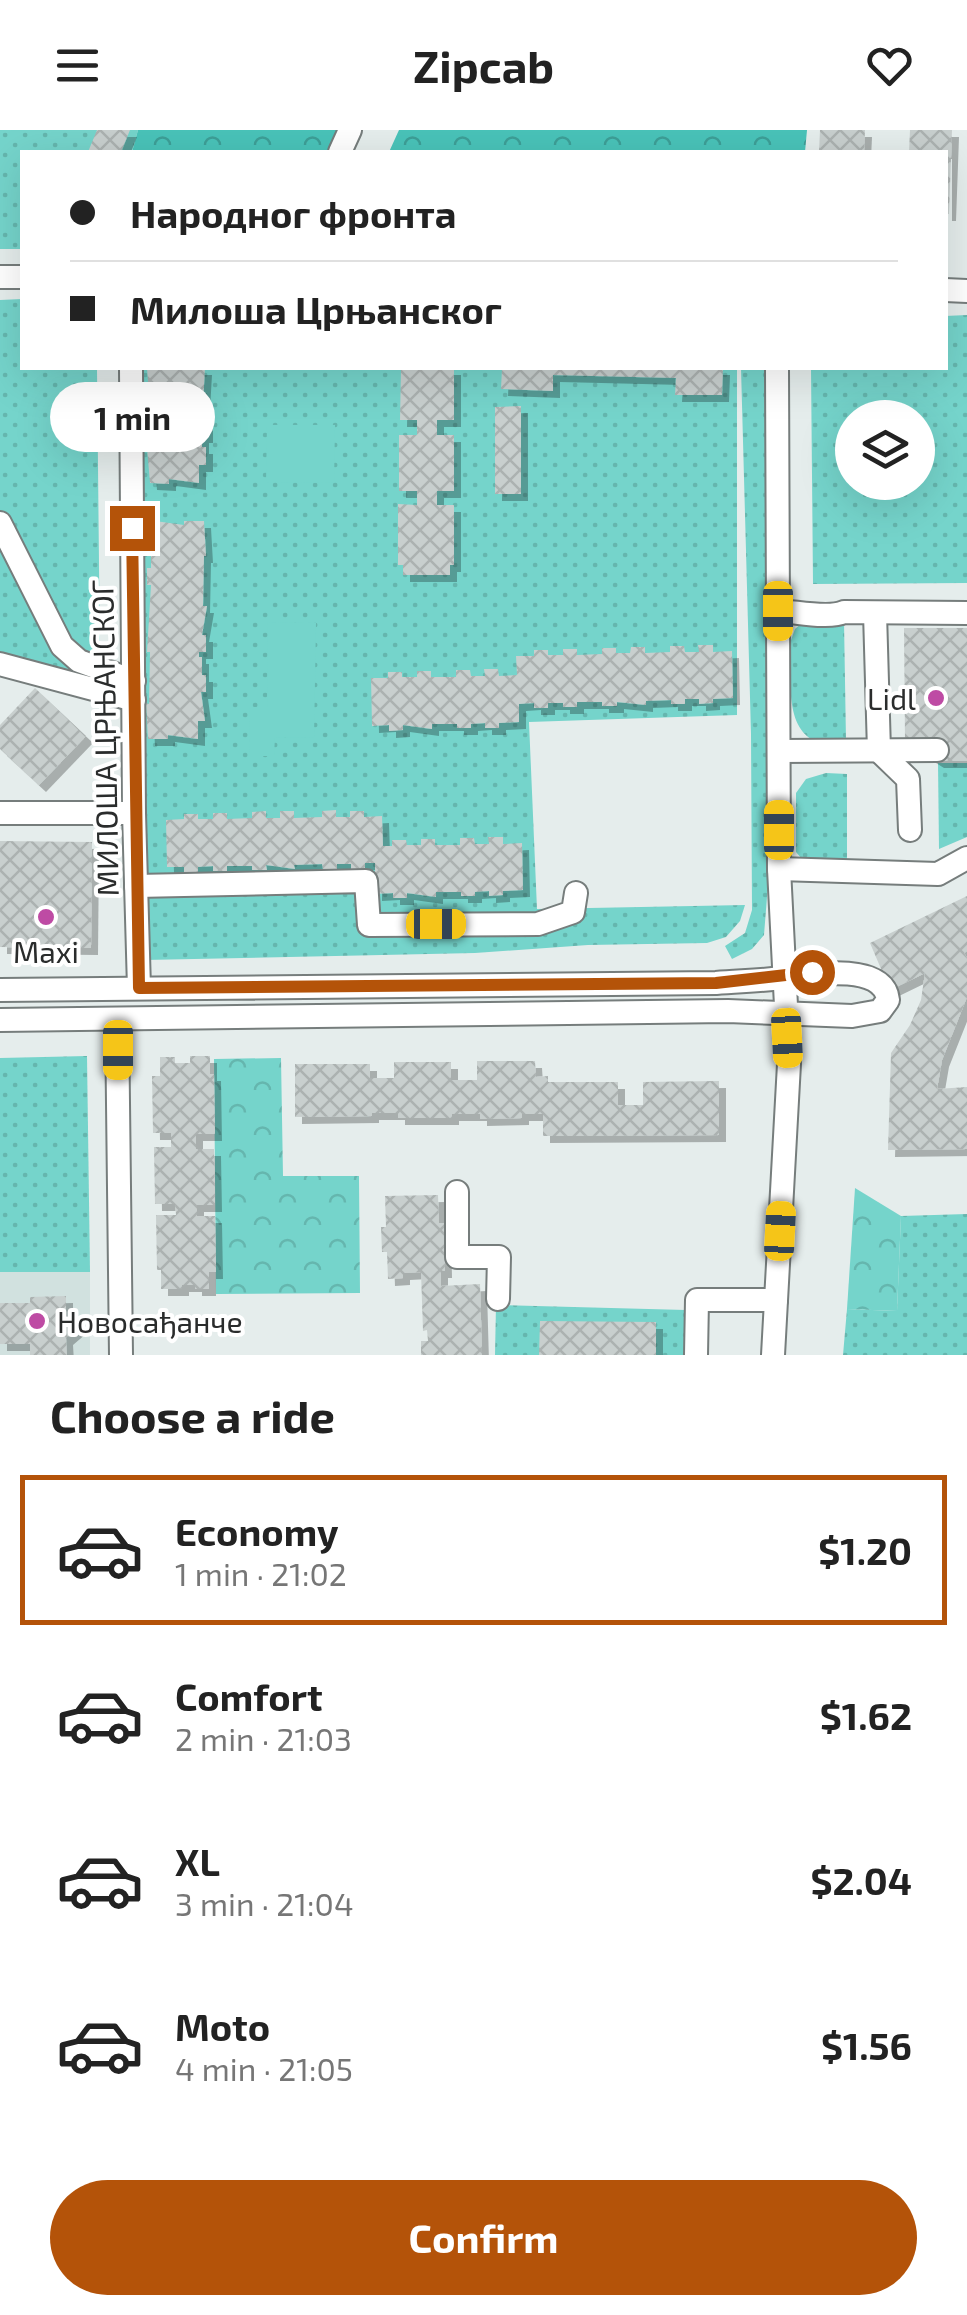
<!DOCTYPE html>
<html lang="en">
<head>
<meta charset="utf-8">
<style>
	body { margin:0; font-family:"Exo 2",sans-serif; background:#f2f2f2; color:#222; height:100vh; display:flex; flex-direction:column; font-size:38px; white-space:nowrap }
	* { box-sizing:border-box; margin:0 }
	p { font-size:32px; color:#767676 }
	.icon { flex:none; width:55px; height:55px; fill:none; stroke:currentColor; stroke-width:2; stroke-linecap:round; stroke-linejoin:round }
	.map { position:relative; height:1225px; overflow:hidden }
	.panel { display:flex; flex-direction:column; background:#fff; flex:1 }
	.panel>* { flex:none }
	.hud { position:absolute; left:20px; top:20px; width:928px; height:220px; border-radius:0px; box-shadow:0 10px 40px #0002; display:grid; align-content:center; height:220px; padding:0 50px; background:#fff }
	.tools { position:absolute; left:835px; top:270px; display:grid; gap:20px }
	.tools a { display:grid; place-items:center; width:100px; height:100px; border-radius:50%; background:#fff; box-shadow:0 10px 40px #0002; font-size:50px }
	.end { position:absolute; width:45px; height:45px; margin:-22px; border:12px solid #b45309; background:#fff; box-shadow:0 0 0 5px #fff }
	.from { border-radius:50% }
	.bubble { position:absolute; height:70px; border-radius:35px; background:#fff; box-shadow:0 10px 40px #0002; font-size:32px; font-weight:700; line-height:70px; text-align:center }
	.car { position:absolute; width:30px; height:60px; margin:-30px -15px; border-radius:12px; box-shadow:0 0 8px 2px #0007; background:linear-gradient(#f5c518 24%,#345 0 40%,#f5c518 0 76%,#345 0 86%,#f5c518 0) }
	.hud b { display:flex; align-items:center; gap:35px; height:95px; font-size:38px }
	.hud b+b { border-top:2px solid #e0e0e0 }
	.hud i { width:25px; height:25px; background:#222 }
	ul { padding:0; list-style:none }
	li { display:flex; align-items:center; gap:30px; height:150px; margin:0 20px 15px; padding:0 30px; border:5px solid transparent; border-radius:0px }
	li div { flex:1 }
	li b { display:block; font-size:38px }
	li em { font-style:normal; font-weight:700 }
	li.active { border-color:#b45309 }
	li>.icon { width:90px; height:90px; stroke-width:1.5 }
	h2 { padding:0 50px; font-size:45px; line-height:120px }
	.action { display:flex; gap:20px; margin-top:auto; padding:20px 50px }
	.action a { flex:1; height:115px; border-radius:60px; background:#b45309; color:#fff; font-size:40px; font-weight:700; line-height:115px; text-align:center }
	header { display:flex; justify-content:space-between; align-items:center; height:130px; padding:0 50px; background:#fff; font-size:45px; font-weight:700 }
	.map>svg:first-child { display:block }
	.built { fill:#d1e1df }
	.grass { fill:url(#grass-dots); fill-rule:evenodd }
	.forest { fill:url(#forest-crowns) }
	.park { fill:url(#park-crowns) }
	.garden { fill:#75d4cb }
	.building { fill:url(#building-cross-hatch); filter:url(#shadow) }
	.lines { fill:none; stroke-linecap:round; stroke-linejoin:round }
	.minor-casing { stroke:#767d7c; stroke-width:26 }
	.minor { stroke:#fff; stroke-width:22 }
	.route { stroke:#b45309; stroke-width:12 }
	.poi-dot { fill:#be4ba4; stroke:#fff; stroke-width:4 }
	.labels { text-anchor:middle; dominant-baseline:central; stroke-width:8; stroke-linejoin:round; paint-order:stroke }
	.poi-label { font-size:30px; fill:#2a2c2c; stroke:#fff; text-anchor:end }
	.street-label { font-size:30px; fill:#2a2c2c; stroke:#fff }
</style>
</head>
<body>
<header><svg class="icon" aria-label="menu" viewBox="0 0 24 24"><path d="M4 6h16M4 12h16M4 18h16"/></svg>Zipcab<svg class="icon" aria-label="heart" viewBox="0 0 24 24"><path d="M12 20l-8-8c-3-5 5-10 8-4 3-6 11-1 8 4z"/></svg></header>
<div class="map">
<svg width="967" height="1225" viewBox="0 0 967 1225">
	<defs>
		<pattern id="grass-dots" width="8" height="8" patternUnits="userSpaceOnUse" patternTransform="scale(2.5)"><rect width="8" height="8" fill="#75d4cb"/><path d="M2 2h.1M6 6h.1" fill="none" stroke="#65b6ae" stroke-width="1.8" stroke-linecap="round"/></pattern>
		<pattern id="forest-crowns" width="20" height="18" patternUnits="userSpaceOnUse" patternTransform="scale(2.5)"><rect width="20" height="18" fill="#49c3b9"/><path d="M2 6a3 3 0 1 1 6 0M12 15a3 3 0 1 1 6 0" fill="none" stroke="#3d9f97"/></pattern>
		<pattern id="park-crowns" width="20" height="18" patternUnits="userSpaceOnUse" patternTransform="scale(2.5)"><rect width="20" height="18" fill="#75d4cb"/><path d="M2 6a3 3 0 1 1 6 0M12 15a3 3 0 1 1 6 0" fill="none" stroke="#65b6ae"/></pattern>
		<pattern id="building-cross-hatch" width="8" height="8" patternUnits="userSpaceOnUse" patternTransform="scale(2.5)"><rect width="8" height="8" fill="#c8cfce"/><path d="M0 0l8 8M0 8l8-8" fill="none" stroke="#acb2b1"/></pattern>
		<filter id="shadow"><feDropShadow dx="7" dy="7" stdDeviation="0" flood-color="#0004"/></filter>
	</defs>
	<rect width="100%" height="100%" fill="#e5edec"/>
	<rect class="built" x="0" y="1142" width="90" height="83"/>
	<g class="grass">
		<polygon points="0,0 138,0 132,22 22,22 22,119 0,119"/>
		<polygon points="22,169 22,238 97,238 100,531 112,564 0,532 0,170"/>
		<path d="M967 185V453L813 454 811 238H945V186ZM852 288H918V352H852Z"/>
		<polygon points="140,238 737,238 737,585 529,592 537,779 745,775 740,791 726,807 707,813 588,815 475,823 145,830"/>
		<polygon points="741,238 776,238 780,604 764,805 752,819 732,829 725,816 745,803 752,780 751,604"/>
		<path d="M804 491H844L846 611C839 611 828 614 821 613 781 603 792 541 791 510L795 499Z"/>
		<polygon points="938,633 967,633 967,707 939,719"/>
		<polygon points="826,643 847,644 847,737 807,735 796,722 796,663 806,649"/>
		<polygon points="87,926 90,1142 0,1142 0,928"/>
		<polygon points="967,1084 967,1225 843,1225 847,1179 897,1181 901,1086"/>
		<polygon points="496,1175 686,1180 685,1225 495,1225"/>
	</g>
	<g class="forest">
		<polygon points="138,0 350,0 340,22 132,22"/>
		<polygon points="399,0 807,0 805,22 389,22"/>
	</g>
	<g class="park">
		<polygon points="281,928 283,1046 359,1046 360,1163 216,1164 214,929"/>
		<polygon points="855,1058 901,1086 897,1181 847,1179"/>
	</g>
	<g class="garden">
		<polygon points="267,295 335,295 334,353 266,352"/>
		<polygon points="268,492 316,493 314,608 275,607 274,626 250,626 249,577 267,577"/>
	</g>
	<g class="building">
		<polygon points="97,0 130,0 121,22 88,22"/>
		<polygon points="820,0 865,0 864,22 819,22"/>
		<polygon points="910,0 952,0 949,84 945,84 945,22 909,22"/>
		<polygon points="147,238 205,238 202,289 206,289 206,306 202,306 202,317 206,317 206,335 199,335 199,353 169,349 169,354 150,353 147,318 150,318 150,307 147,307 148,295 151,295 152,266 149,266"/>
		<polygon points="401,238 454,238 454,290 437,290 437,305 454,305 454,361 437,361 437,375 454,375 454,435 450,435 450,445 403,445 403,435 398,435 398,374 417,375 417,361 399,361 399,305 417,305 417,290 400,290"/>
		<polygon points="502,238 723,238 722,265 675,265 676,248 553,245 553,261 501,259"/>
		<polygon points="521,276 521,364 495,364 495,277"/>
		<polygon points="155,391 184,395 184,391 204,391 206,426 204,426 203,476 207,476 202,505 206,505 206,522 199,522 199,527 202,527 202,545 206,545 206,562 201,562 205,591 198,591 198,609 168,605 168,609 148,609 146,573 149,574 150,522 147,522 151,455 147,455 147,438 151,438 151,426 148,426 148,409 155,409"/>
		<polygon points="904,498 967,498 967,631 937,631 905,611"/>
		<polygon points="698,515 713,515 713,522 732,521 733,568 713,569 713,573 699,574 699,569 685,569 685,574 671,574 671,570 646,571 646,575 617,572 617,576 602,576 602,572 577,572 577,577 563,577 563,573 548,573 548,578 534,578 534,573 519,574 519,592 499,593 499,598 485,598 485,593 471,594 471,598 457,598 457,594 432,594 432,599 403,595 403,600 389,601 389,595 372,596 371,548 388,548 388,542 402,542 402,547 417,547 417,541 431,541 431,547 456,547 456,540 470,540 471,546 485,546 484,539 498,539 499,546 517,545 516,526 534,526 534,520 548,520 548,525 563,525 563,519 577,519 577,525 602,524 602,518 616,518 616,523 630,523 631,517 645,517 645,523 670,522 670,516 684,516 685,522 699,522"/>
		<polygon points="35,558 86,606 39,655 0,619 0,595"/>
		<polygon points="336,680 336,687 350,687 350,681 364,681 364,687 382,686 383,716 392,716 392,710 406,710 407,715 421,715 421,709 435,709 435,715 460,715 460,708 474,708 475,714 489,714 488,707 503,707 503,714 522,713 523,760 503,761 503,765 489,766 489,761 475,762 475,766 461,766 461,762 436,762 436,767 407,763 407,768 393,768 393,763 375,764 375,733 365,733 365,739 351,739 351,734 337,734 337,739 323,739 322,734 294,735 295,739 266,735 267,740 252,740 252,736 227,736 227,741 213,741 213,736 198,737 198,742 184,742 184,737 167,737 166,690 184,689 184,684 198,684 198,689 213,689 213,683 227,683 227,689 252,688 252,682 266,681 266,688 280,688 280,681 294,681 294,688 322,687 322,681"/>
		<polygon points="0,711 92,712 91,818 0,817"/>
		<polygon points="967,766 967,821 964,823 967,828 967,867 942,930 937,959 967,957 967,1019 888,1020 891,923 910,895 921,870 925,843 890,860 870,813"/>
		<polygon points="190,926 210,926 210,944 214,944 215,1004 196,1004 196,1019 214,1019 215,1075 197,1075 197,1086 215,1086 216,1142 209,1142 209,1159 195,1159 195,1155 182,1155 182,1159 161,1159 161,1140 157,1140 156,1085 176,1085 175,1074 155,1074 154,1017 171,1017 171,1003 153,1003 152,946 160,946 160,927 175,927 175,933 190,933"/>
		<polygon points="477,931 535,931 536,947 548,946 548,952 618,952 618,975 643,975 643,952 719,951 719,1005 543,1006 543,984 522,984 522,988 480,989 480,984 452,984 452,988 398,988 398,983 372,983 372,986 295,987 295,934 370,934 370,948 394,948 394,932 451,932 451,950 477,950"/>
		<polygon points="438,1065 439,1093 444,1093 445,1141 441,1141 441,1156 480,1154 482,1225 421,1225 421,1211 428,1211 427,1200 423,1201 421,1142 403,1143 403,1148 388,1149 387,1122 382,1122 381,1097 386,1097 385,1066"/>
		<polygon points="66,1166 66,1186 80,1196 66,1208 67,1225 30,1225 30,1214 0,1214 0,1173 30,1173 30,1167"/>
		<polygon points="540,1191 656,1192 656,1225 539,1225"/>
	</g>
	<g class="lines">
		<defs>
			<g id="minor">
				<polyline points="340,22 350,0"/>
				<polyline points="0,147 22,147"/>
				<polyline points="945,160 967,161"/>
				<polyline points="131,238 134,683 139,858"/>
				<polyline points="0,393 62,516 79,531 134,551"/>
				<path d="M779 481C798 482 829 489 844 482L967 483"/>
				<polyline points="875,483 879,621 908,649 910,700"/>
				<polyline points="0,534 134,570"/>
				<polyline points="780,621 937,620"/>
				<polyline points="0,683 134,683"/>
				<polyline points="779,739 938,744 967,728"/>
				<polyline points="136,756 366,751 369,795 538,794 573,782 576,763"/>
				<path d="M0 860 716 853C738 851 759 851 781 848 806 845 884 831 888 870L880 881 852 886 728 881 0 890"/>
				<polyline points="117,889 121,1225"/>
				<polyline points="457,1062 457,1127 499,1127 498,1169"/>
				<polyline points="696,1225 697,1170 776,1170"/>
				<polyline points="773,1225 789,934 779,739 777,238"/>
			</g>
		</defs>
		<use href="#minor" class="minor-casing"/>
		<use href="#minor" class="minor"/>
	</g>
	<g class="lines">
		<polyline class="route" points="132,398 139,858 716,853 812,842"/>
	</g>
	<g class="poi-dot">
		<circle cx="936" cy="568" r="10"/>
		<circle cx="46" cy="787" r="10"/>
		<circle cx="37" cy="1191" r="10"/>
	</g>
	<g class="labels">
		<g class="poi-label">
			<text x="916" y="568">Lidl</text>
			<text x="46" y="821" text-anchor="middle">Maxi</text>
			<text x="57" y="1191" text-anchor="start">Новосађанче</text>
		</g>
		<g class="street-label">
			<text transform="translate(104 608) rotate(-91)">МИЛОША ЦРЊАНСКОГ</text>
		</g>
	</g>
</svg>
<div class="tools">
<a><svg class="icon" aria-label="layers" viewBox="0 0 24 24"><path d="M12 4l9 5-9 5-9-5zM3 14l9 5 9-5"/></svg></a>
</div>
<i class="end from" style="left:812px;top:842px"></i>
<i class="end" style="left:132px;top:398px"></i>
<div class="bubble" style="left:50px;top:252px;width:165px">1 min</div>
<i class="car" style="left:778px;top:481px;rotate:180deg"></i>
<i class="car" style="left:779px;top:700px;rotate:0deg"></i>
<i class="car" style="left:436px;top:794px;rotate:90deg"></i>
<i class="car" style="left:787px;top:908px;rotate:177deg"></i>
<i class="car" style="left:118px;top:920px;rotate:180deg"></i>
<i class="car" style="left:780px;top:1101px;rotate:3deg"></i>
<div class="hud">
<b><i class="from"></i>Народног фронта</b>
<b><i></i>Милоша Црњанског</b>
</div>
</div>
<section class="panel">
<h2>Choose a ride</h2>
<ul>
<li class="active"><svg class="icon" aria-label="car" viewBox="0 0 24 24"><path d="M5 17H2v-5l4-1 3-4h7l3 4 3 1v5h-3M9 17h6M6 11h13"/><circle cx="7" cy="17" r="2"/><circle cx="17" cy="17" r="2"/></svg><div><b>Economy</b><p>1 min · 21:02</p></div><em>$1.20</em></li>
<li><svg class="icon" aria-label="car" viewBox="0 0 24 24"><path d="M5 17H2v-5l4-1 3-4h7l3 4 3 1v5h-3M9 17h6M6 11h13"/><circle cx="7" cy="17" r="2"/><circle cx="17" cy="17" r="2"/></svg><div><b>Comfort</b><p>2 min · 21:03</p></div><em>$1.62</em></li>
<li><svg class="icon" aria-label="car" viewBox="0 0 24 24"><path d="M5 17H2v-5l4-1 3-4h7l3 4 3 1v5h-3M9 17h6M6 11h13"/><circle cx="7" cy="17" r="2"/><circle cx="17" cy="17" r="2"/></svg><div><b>XL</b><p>3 min · 21:04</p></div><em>$2.04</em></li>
<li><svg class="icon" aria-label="car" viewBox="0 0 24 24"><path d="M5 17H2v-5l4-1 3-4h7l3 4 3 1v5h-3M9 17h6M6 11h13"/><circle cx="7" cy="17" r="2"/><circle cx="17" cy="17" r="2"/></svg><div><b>Moto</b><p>4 min · 21:05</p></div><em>$1.56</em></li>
</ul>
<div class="action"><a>Confirm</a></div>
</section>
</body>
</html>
